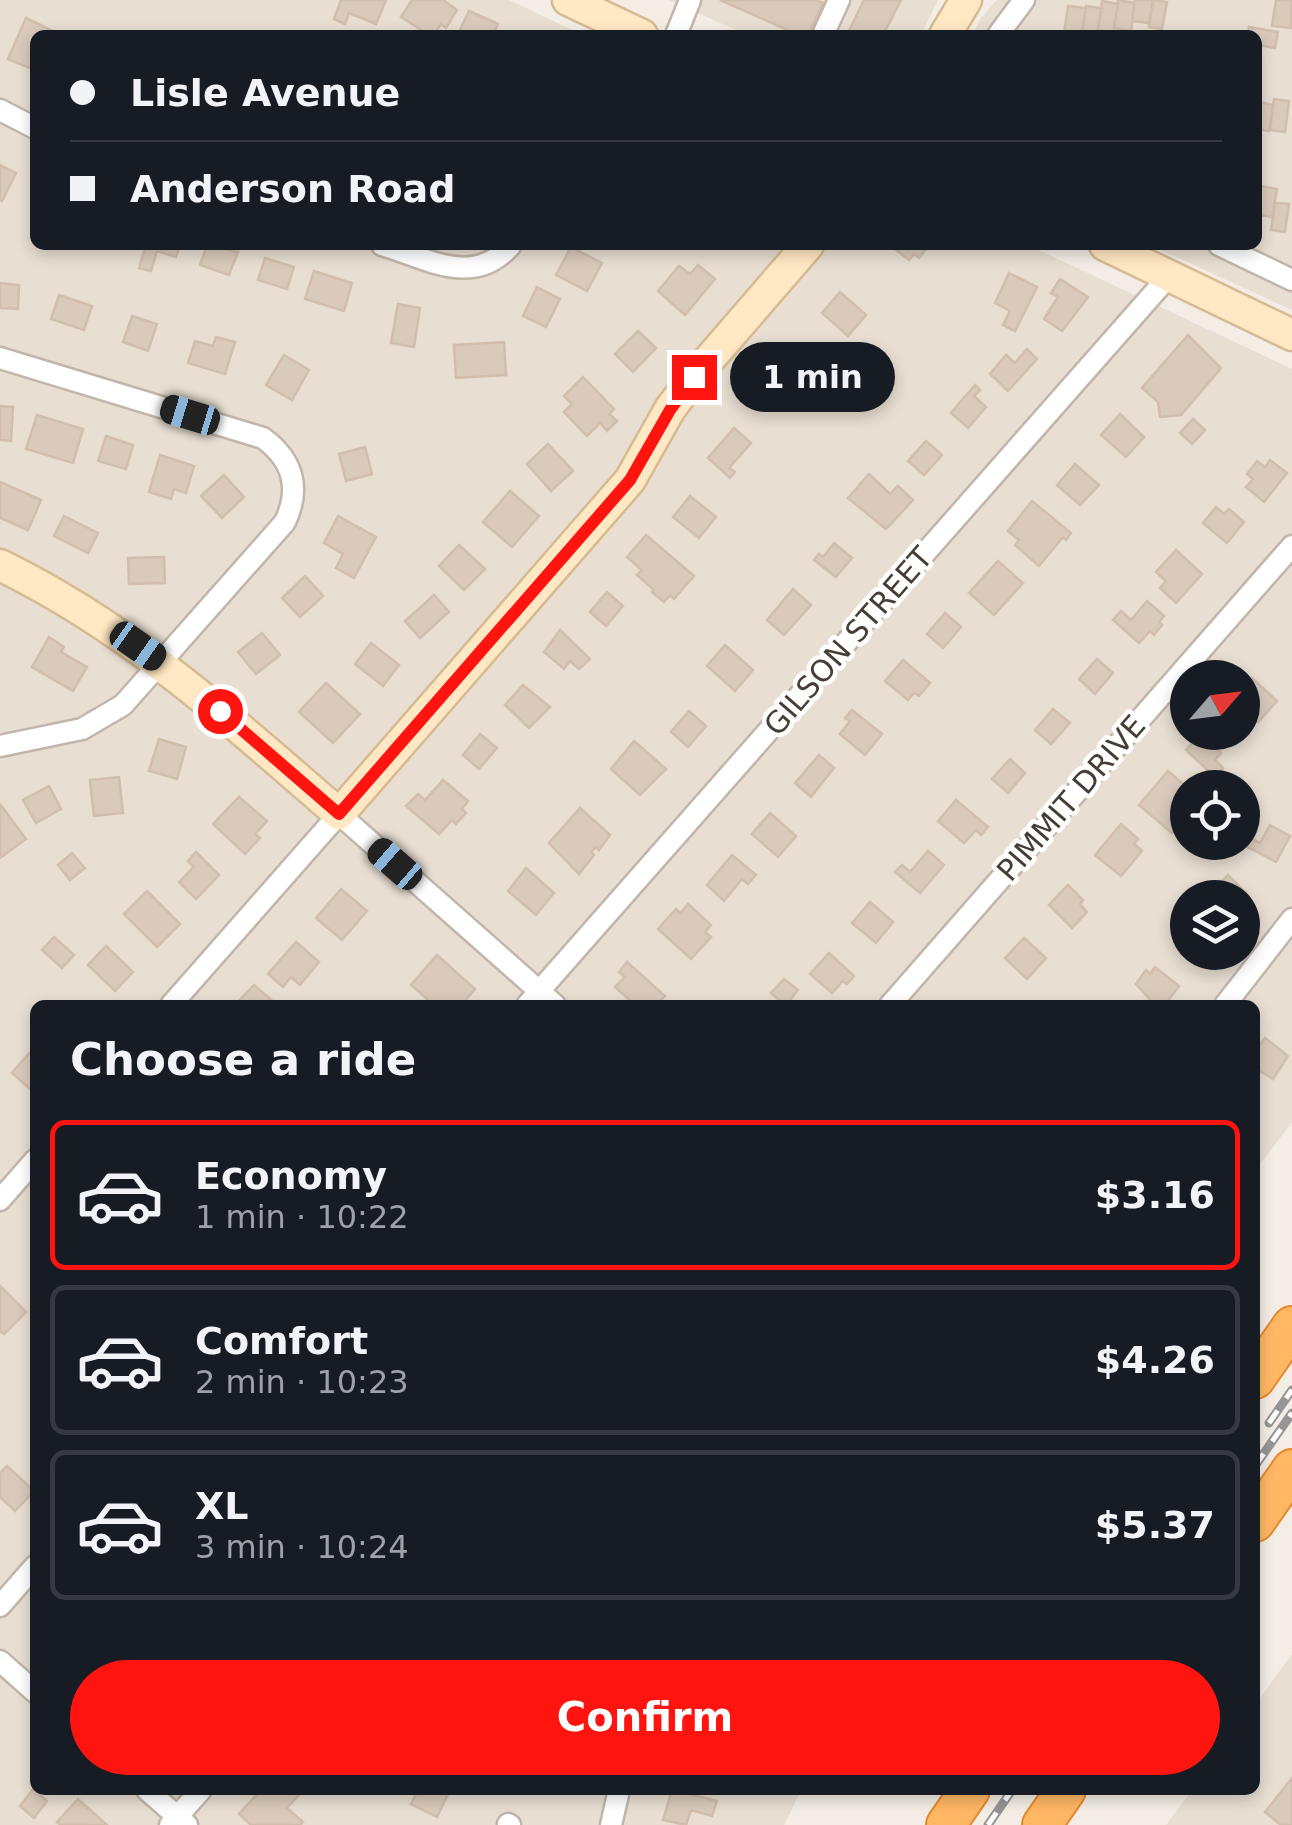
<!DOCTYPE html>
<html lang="en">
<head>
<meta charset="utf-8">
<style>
	body { margin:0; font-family:"DejaVu Sans",sans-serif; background:#20242c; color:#f1f3f6; height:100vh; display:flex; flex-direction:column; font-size:38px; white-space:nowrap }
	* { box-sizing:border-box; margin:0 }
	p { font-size:32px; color:#9ea1a6 }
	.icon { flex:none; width:55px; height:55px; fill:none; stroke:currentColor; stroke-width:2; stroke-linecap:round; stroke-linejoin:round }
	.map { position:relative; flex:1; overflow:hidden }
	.panel { position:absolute; left:30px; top:1000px; width:1230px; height:795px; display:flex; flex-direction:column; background:#171b24; border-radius:15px; box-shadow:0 5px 15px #0003 }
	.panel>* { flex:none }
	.guide { position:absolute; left:30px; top:30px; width:1232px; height:220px; border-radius:15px; box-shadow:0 5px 15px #0003; display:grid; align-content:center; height:220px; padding:0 40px; background:#171b24 }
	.needle { width:65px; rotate:62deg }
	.fabs { position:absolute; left:1170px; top:660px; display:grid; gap:20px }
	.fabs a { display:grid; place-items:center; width:90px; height:90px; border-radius:50%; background:#171b24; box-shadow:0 5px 15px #0003; font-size:50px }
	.end { position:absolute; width:45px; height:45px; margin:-22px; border:12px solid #ff1410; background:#fff; box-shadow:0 0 0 5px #fff }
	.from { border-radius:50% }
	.bubble { position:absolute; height:70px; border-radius:35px; background:#171b24; box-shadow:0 5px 15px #0003; font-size:32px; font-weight:700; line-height:70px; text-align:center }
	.car { position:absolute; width:30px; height:60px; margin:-30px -15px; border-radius:12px; box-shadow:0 0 8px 2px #0007; background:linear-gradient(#222 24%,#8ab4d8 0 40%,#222 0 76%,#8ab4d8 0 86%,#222 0) }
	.guide b { display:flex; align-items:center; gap:35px; height:95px; font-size:38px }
	.guide b+b { border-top:2px solid #363941 }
	.guide i { width:25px; height:25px; background:#f1f3f6 }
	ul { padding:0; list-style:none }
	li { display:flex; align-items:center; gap:30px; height:150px; margin:0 20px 15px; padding:0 20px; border:5px solid #363941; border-radius:15px }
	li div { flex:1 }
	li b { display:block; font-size:38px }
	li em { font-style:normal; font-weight:700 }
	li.active { border-color:#ff1410 }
	li>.icon { width:90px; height:90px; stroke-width:1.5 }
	h2 { padding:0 40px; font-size:45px; line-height:120px }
	.cta { display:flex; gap:20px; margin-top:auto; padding:20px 40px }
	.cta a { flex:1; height:115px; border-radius:60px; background:#ff1410; color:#fff; font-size:40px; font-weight:700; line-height:115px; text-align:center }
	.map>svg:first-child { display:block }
	.residential { fill:#e8ded2; fill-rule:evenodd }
	.building { fill:#d9cabc; stroke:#d1beac; stroke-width:2.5 }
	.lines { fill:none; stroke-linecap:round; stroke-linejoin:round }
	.street-casing { stroke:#c2b6aa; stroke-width:25 }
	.secondary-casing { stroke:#d6bb92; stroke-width:35 }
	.highway-casing { stroke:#e6892c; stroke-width:42 }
	.street { stroke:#fff; stroke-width:20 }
	.secondary { stroke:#ffe8c3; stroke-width:30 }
	.highway { stroke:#ffb764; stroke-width:38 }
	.rail-casing { stroke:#959595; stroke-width:9 }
	.rail { stroke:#fff; stroke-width:5; stroke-dasharray:15; stroke-linecap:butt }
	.route { stroke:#ff1410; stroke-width:12 }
	.labels { text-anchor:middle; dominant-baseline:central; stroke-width:9; stroke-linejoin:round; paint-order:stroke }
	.street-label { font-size:30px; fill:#463d34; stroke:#fff }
</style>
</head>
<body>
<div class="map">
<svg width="1292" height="1825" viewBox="0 0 1292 1825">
	<rect width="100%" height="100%" fill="#f3ede5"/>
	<g class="residential">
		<path d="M0 0H509L583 35H35V245H1028L1292 369V1122L1255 1171V1005H35V1790H801L784 1825H0ZM1188 678H1242V732H1188ZM1188 788H1242V842H1188ZM1188 898H1242V952H1188Z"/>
		<polygon points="669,0 938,0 921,35 747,35"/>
		<polygon points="997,0 1292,0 1292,310 1150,245 1258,245 1258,35 972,35 981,18"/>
		<polygon points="1292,1654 1292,1825 1166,1825 1192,1790 1255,1790 1255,1705"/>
	</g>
	<g class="building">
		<polygon points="341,0 386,0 376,24 349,13 345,24 334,19"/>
		<polygon points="412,0 443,0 457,10 446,28 441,24 434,35 429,35 401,17"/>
		<polygon points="720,0 816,0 823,3 808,35 799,35"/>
		<polygon points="864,0 901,0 883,35 847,35"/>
		<polygon points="1118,0 1135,3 1131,31 1114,28"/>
		<polygon points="1135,0 1153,0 1149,23 1132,21"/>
		<polygon points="1153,0 1167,2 1162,29 1149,27"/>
		<polygon points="1276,0 1292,0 1291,28 1272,26"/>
		<polygon points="1102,1 1118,4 1113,33 1098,30"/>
		<polygon points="1068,6 1086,8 1082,35 1064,34"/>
		<polygon points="1086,6 1101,8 1097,35 1082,34"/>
		<polygon points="469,11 498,24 493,35 459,32"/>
		<polygon points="26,18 55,32 54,35 35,35 32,69 8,59"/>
		<polygon points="1249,27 1278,32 1275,48 1258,45 1258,35 1248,35"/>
		<polygon points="1274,99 1289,101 1285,132 1270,130"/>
		<polygon points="1258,102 1273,105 1269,131 1258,129"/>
		<polygon points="0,165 16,173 2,201 0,200"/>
		<polygon points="1260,186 1277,189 1272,217 1258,215"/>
		<polygon points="1275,203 1289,204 1285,232 1271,230"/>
		<polygon points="146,245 180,245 176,257 157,251 151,271 139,268"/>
		<polygon points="207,245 238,252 229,275 200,265"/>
		<polygon points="890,245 929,245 919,258 914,254 909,260"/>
		<polygon points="571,247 602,263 587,291 556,275"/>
		<polygon points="265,258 294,267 287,289 258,280"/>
		<polygon points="698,265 715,279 685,315 658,291 679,266 690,274"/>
		<polygon points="314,271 352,283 344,311 305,299"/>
		<polygon points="1009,273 1037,287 1015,331 1003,325 1010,311 995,303"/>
		<polygon points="1060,279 1088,297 1062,331 1044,319 1058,297 1051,293"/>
		<polygon points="0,283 19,285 18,309 0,308"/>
		<polygon points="537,287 560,299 546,327 523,316"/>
		<polygon points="840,292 866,315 848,336 822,313"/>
		<polygon points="59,295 92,306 84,330 51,319"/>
		<polygon points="398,304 420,308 414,347 391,343"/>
		<polygon points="132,316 157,324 148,351 123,342"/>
		<polygon points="638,331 656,348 633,372 615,354"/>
		<polygon points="1188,335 1221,368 1181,415 1160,417 1158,402 1142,388"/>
		<polygon points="216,337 235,342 225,374 188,363 195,341 213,346"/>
		<polygon points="504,342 506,375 456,378 454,345"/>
		<polygon points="1027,349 1037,359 1008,391 990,374 1006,355 1015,363"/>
		<polygon points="789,350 806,365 776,400 759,384"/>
		<polygon points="284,355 309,370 292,400 266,385"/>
		<polygon points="583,377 614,409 609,414 617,421 607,431 600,423 587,436 564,412 572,404 564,396"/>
		<polygon points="975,385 980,390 974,396 986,407 968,428 951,413"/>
		<polygon points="0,406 13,407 11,441 0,440"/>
		<polygon points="1120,414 1144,437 1126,457 1101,435"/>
		<polygon points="37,415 83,429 73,463 26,449"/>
		<polygon points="1193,419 1205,430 1192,444 1180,433"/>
		<polygon points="734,428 751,443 729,468 735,472 730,478 708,458"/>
		<polygon points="106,436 133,445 126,469 98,461"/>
		<polygon points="926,441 942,455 924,475 908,461"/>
		<polygon points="548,444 573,471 551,491 527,464"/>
		<polygon points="365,447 372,474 346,481 339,454"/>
		<polygon points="160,455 194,466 186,493 174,489 171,499 149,492"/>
		<polygon points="1270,460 1287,473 1264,502 1246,487 1253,479 1247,474 1257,461 1265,467"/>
		<polygon points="1075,464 1099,485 1080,505 1057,485"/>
		<polygon points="869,474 890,494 898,486 913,500 886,529 848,498"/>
		<polygon points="224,475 244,497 222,518 201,496"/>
		<polygon points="0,482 41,500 28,530 0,518"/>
		<polygon points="510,491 539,516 512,547 483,522"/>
		<polygon points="690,496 716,517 699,538 673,517"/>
		<polygon points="1032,501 1071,533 1066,540 1063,537 1039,566 1015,545 1019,540 1008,531"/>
		<polygon points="1216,507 1224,514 1229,509 1244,522 1227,543 1203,523"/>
		<polygon points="64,516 98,533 88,553 54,536"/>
		<polygon points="338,516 376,537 354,578 336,568 343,554 324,543"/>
		<polygon points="646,535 694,576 674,599 670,595 664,602 652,592 654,590 637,575 642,570 627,557"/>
		<polygon points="834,543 852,558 836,577 814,560 819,554 823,557"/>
		<polygon points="459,545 485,569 464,590 439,566"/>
		<polygon points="1176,550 1202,574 1176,603 1160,588 1166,581 1156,572"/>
		<polygon points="164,557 165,583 129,584 128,558"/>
		<polygon points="998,561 1023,583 994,615 969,593"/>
		<polygon points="305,576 323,596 300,617 282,598"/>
		<polygon points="793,589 811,605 784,635 767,620"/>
		<polygon points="607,592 623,606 606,626 590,612"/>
		<polygon points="434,595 449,612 420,638 405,621"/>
		<polygon points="1147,601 1164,616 1159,622 1162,625 1154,635 1150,631 1139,643 1113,620 1121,611 1131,620"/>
		<polygon points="945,613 961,627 943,648 927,634"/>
		<polygon points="560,630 590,659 579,669 570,661 564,669 544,652"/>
		<polygon points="262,633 280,655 256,674 238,652"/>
		<polygon points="49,637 64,647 61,652 87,667 73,691 32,667"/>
		<polygon points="371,643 399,665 383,686 355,664"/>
		<polygon points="725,645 753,670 735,691 707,666"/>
		<polygon points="1097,659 1113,673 1095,694 1079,679"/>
		<polygon points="903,660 930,683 919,696 914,693 908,700 885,681"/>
		<polygon points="1252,678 1277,701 1258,722 1242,708 1242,688"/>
		<polygon points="326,683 360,714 333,743 299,712"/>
		<polygon points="523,685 550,707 529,728 505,705"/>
		<polygon points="1053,709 1070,723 1051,744 1035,730"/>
		<polygon points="852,710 882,734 865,755 840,734 850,721 845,718"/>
		<polygon points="689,711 706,726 688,747 671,732"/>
		<polygon points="1202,732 1229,735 1217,749 1221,753 1215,760 1223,768 1215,777 1186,750"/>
		<polygon points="480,734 497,748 479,769 463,755"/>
		<polygon points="159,739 186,747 177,779 149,771"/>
		<polygon points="634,741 666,769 640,795 611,769"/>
		<polygon points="819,755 834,768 811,797 795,783"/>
		<polygon points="1010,759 1025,773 1008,793 992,779"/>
		<polygon points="1168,771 1188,788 1188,816 1172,833 1139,805"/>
		<polygon points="119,777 123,813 94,816 90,780"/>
		<polygon points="443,780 468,801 462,809 466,813 456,824 452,820 439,834 406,806 418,794 425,800"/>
		<polygon points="49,786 61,809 36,823 23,800"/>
		<polygon points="239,797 267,821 255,834 260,838 245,854 213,824"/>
		<polygon points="956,800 988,827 981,835 976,830 964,843 938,821"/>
		<polygon points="0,804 26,839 0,858"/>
		<polygon points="580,808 610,835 599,850 596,847 591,852 594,855 579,874 549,843"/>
		<polygon points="770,813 796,836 778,857 752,834"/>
		<polygon points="1121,824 1138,839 1134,844 1142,851 1121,876 1095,855"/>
		<polygon points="1270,825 1290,836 1276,862 1242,844 1246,835 1260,843"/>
		<polygon points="928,851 944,865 920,893 895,872 902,865 910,872"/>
		<polygon points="196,852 219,875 196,899 179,882 194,867 188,861"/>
		<polygon points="72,853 85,868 70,880 58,865"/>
		<polygon points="732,855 756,875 748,884 742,879 724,901 707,885"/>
		<polygon points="526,868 554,893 536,915 508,891"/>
		<polygon points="1228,875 1249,896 1242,903 1242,898 1215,898 1227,886 1222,881"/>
		<polygon points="1068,885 1083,900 1080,904 1087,912 1072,928 1049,905"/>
		<polygon points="341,889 367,911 342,940 316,918"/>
		<polygon points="147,891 180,924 157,947 124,914"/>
		<polygon points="870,902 893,922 876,943 852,923"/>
		<polygon points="688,904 711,925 705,932 711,937 691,959 658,929 676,909 680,913"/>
		<polygon points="54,937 74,955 62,968 42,950"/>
		<polygon points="1024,938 1046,958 1027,979 1005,958"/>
		<polygon points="296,942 319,962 300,985 291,977 283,987 268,974"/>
		<polygon points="106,946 133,972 115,991 88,965"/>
		<polygon points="829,953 854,976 847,984 843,981 832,993 810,974"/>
		<polygon points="437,955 475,989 464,1002 468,1005 434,1005 411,985"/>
		<polygon points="627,962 665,996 656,1005 635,1005 615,987 625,977 619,972"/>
		<polygon points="1155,967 1179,986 1165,1005 1155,1005 1136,984 1146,970 1150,974"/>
		<polygon points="784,979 798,990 786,1005 774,1005 779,1000 771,993"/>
		<polygon points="254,985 277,1005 235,1005"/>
		<polygon points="1265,1038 1288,1056 1273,1079 1255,1068 1255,1051"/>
		<polygon points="31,1051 35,1055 35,1083 30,1089 12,1073"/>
		<polygon points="0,1286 26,1312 4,1334 0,1331"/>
		<polygon points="7,1466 34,1491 15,1511 0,1497 0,1473"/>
		<polygon points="1292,1778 1292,1825 1281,1825 1265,1812"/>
		<polygon points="33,1789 47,1801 34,1818 20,1806"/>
		<polygon points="261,1790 294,1790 299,1795 287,1808 303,1822 300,1825 251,1825 239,1814"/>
		<polygon points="418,1790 450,1790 437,1817 411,1804"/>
		<polygon points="672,1790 717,1801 712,1816 691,1810 686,1825 663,1820"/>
		<polygon points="78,1799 107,1825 61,1825 57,1822"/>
	</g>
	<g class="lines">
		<defs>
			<g id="street">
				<polyline points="676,35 690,0"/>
				<polyline points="823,35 839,0"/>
				<polyline points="998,35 1024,0"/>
				<polyline points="0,110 35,128"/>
				<path d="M382 245C428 259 474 288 511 245"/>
				<polyline points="1219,245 1292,280"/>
				<path d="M0 358 263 438C293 460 301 488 285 522L123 705 82 729 0 746"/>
				<polyline points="171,1005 339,814 555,1005"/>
				<polyline points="527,1005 1169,276"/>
				<polyline points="890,1005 1292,546"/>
				<polyline points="1225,1005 1292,919"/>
				<polyline points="0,1200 35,1160"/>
				<polyline points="0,1606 35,1566"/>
				<polyline points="0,1661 35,1692"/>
				<polyline points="147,1790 187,1825"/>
				<polyline points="508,1824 510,1825"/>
				<polyline points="170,1825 201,1790"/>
				<polyline points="611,1825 619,1790"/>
			</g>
			<g id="secondary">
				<polyline points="568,0 642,35"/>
				<polyline points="945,35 966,0"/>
				<polyline points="1105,245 1292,335"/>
				<path d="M0 565C131 629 230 720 339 814L630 480 670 409 694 377 808 245"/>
			</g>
			<g id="highway">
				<polyline points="1255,1379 1292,1326"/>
				<polyline points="1255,1522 1292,1469"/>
				<polyline points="946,1825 970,1790"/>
				<polyline points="1042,1825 1066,1790"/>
			</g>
		</defs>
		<use href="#street" class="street-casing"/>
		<use href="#secondary" class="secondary-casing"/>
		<use href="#highway" class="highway-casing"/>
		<use href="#street" class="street"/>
		<use href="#secondary" class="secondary"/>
		<use href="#highway" class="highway"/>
		<defs>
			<g id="rail">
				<polyline points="1269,1423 1292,1390"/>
				<polyline points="1255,1466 1292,1413"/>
				<polyline points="988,1825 1012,1790"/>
			</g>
		</defs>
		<use href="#rail" class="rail-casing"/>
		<use href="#rail" class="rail"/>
	</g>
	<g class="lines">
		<polyline class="route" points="220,711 339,814 630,480 670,410 694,377"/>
	</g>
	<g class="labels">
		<g class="street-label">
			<text transform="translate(848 641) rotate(-49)">GILSON STREET</text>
			<text transform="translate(1071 798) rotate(-49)">PIMMIT DRIVE</text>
		</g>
	</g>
</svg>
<div class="fabs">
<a><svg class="needle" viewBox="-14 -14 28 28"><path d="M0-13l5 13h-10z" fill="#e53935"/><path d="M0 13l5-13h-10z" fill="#9ea1a6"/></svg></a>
<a><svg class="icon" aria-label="locate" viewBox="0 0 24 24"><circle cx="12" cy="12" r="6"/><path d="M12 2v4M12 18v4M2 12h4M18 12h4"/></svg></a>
<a><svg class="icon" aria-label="layers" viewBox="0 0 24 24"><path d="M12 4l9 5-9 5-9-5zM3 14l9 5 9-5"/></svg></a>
</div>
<i class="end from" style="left:220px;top:711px"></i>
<i class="end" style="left:694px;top:377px"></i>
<div class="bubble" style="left:730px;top:342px;width:165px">1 min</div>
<i class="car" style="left:190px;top:415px;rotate:287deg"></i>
<i class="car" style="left:138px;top:646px;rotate:125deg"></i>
<i class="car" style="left:395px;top:864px;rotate:311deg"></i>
<div class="guide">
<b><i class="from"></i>Lisle Avenue</b>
<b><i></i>Anderson Road</b>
</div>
<section class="panel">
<h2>Choose a ride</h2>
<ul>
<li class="active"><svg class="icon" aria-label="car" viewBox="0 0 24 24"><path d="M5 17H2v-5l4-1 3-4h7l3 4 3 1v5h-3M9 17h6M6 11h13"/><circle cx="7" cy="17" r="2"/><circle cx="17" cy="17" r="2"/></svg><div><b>Economy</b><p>1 min · 10:22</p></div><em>$3.16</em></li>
<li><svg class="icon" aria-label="car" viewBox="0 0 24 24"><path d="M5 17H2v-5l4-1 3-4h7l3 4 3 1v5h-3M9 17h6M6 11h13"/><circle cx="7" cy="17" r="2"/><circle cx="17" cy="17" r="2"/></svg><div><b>Comfort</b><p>2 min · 10:23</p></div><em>$4.26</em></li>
<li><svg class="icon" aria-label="car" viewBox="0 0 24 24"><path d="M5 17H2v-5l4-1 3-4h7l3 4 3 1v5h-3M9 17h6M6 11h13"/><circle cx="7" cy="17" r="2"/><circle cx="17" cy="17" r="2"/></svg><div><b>XL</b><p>3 min · 10:24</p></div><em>$5.37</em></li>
</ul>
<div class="cta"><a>Confirm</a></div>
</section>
</div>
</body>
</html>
